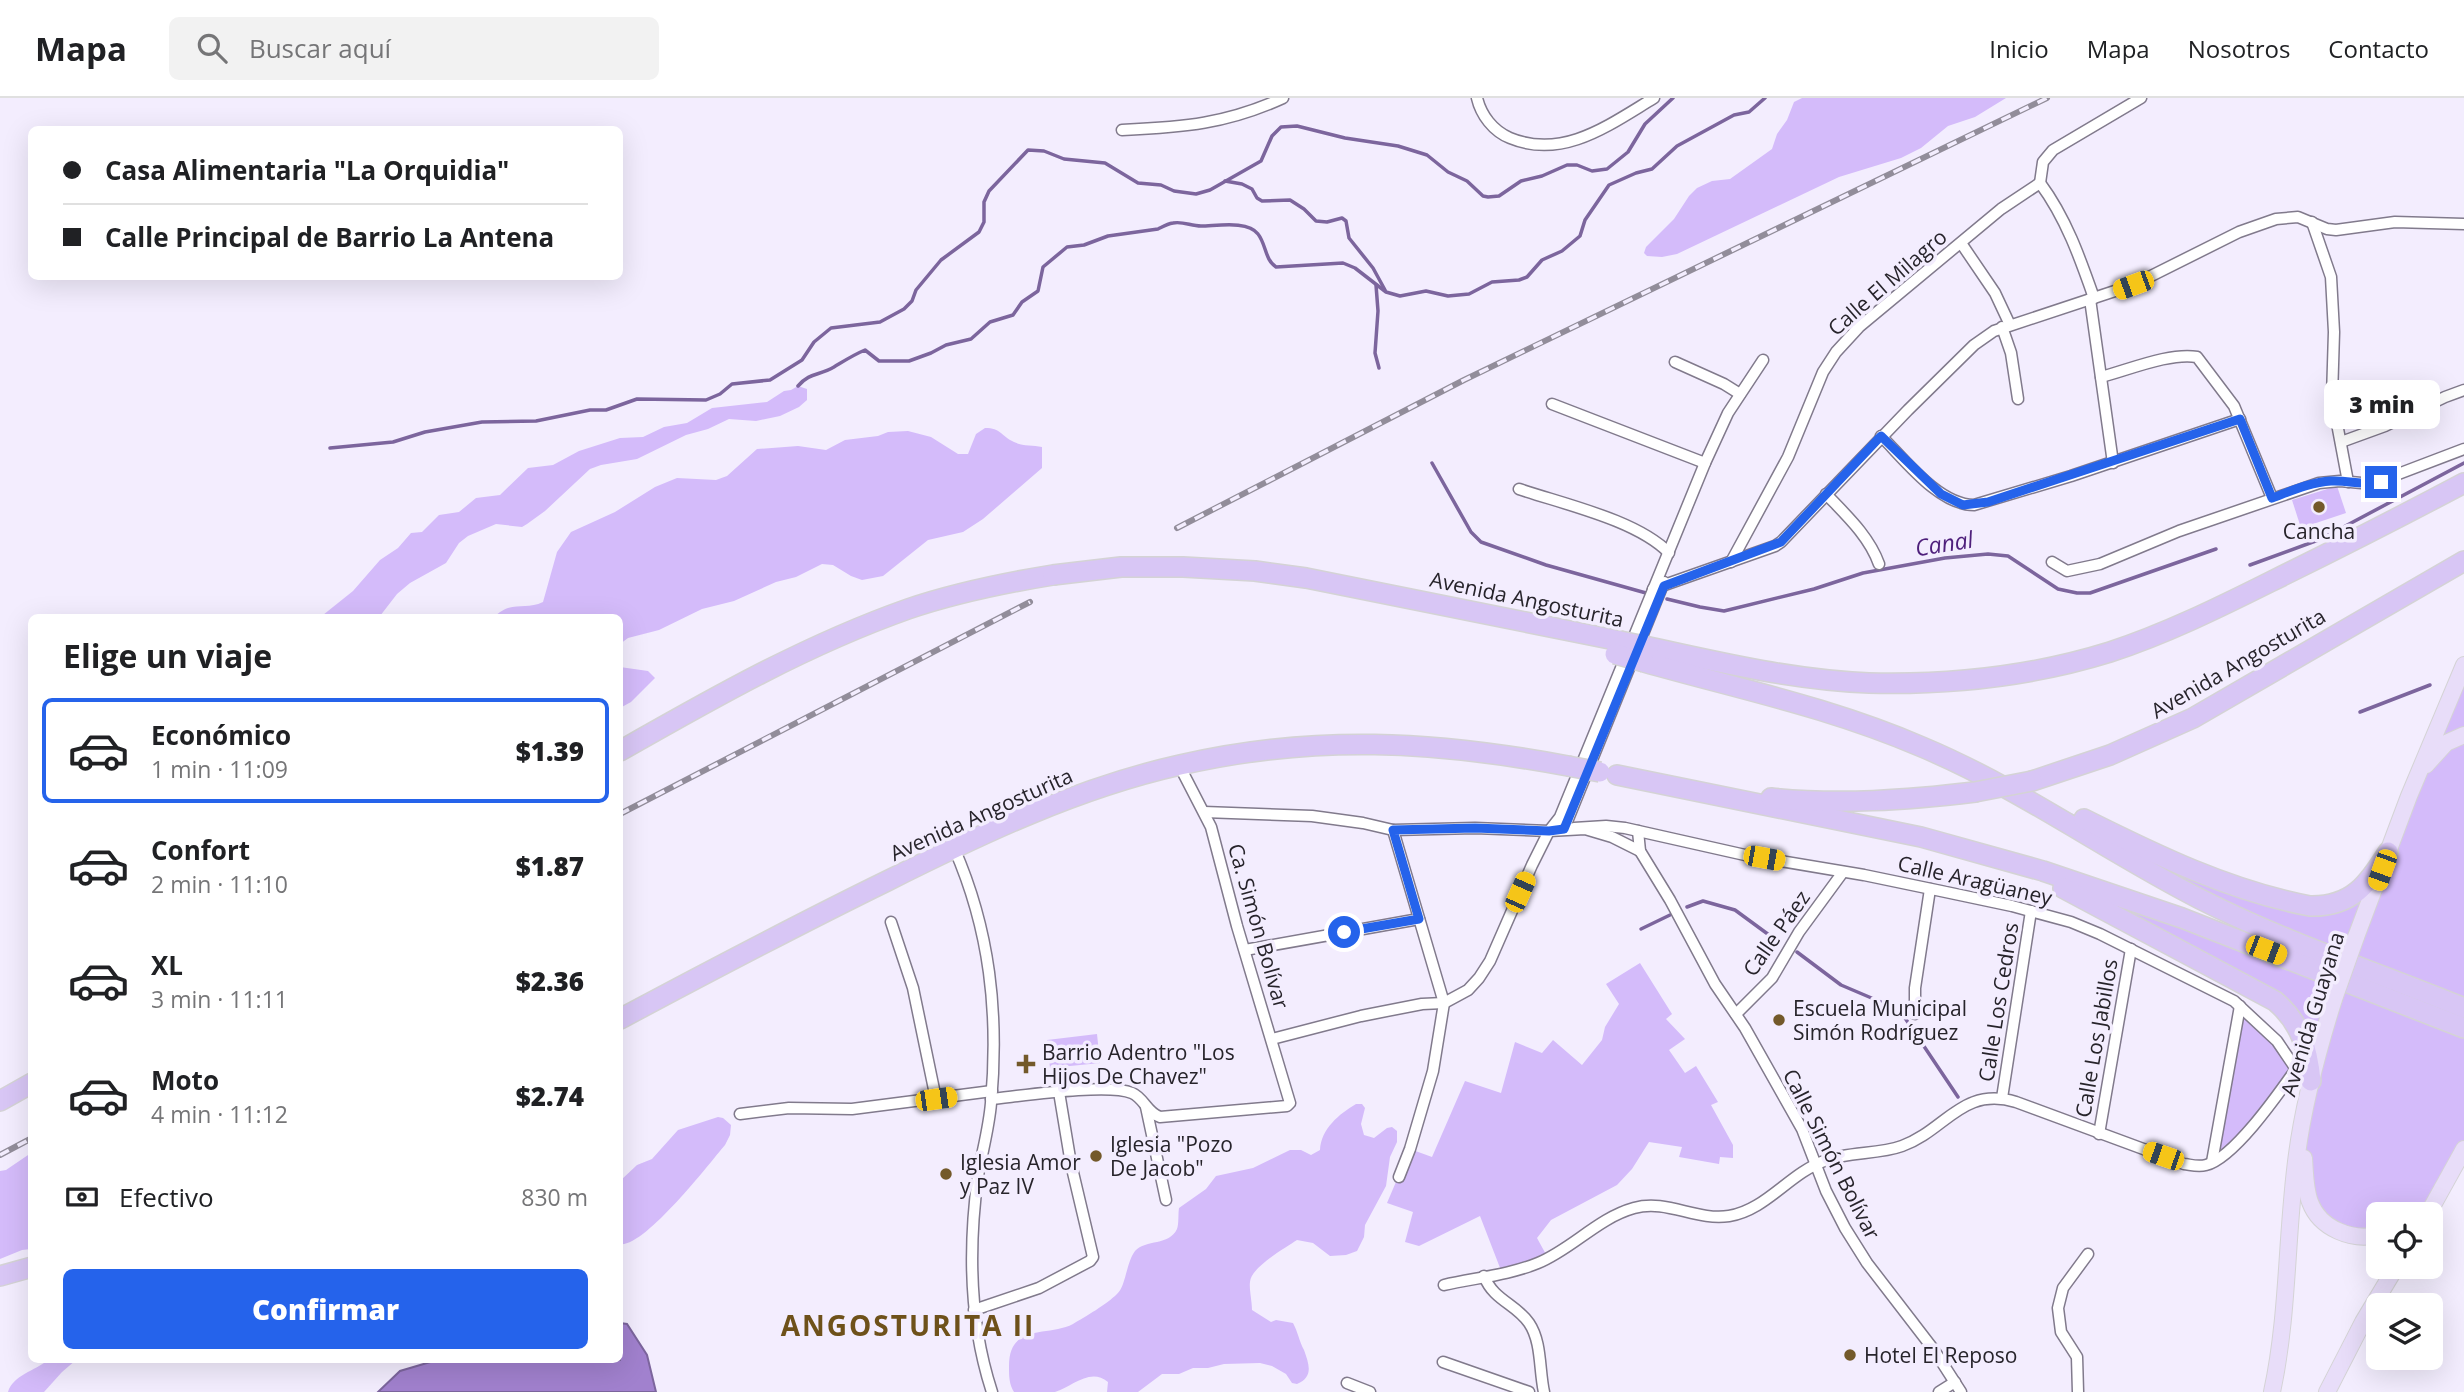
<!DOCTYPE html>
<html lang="es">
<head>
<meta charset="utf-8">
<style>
	body { margin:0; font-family:"Open Sans",sans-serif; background:#f2f2f2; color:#202124; height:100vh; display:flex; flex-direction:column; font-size:26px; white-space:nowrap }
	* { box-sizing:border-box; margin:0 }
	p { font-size:23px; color:#757577 }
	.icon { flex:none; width:38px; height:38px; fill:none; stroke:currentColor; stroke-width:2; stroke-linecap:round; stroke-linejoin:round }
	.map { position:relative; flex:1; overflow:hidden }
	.drawer { position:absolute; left:28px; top:516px; width:595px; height:749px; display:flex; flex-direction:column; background:#fff; border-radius:10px; box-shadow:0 7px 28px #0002 }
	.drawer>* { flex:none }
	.banner { position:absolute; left:28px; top:28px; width:595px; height:154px; border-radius:10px; box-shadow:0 7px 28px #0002; display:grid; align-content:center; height:154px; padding:0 35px; background:#fff }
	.controls { position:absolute; left:2366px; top:1104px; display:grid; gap:14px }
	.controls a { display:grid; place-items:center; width:77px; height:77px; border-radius:10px; background:#fff; box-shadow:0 7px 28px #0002; font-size:35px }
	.end { position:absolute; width:32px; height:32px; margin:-16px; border:9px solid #2563eb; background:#fff; box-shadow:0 0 0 4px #fff }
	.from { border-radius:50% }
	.bubble { position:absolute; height:49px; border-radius:10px; background:#fff; box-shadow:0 7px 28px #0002; font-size:23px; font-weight:800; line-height:49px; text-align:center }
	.car { position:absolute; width:21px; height:42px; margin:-21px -10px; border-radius:9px; box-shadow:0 0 5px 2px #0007; background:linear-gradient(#f5c518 24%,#345 0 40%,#f5c518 0 76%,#345 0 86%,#f5c518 0) }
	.banner b { display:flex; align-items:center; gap:24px; height:66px; font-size:26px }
	.banner b+b { border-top:2px solid #e0e0e0 }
	.banner i { width:18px; height:18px; background:#202124 }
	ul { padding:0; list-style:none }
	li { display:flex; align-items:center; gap:21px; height:105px; margin:0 14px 10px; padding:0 21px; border:4px solid transparent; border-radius:10px }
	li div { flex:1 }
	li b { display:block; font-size:26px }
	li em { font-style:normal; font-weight:800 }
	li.selected { border-color:#2563eb }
	li>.icon { width:63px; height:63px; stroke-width:1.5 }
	h2 { padding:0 35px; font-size:32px; line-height:84px }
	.pay { display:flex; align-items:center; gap:18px; height:77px; padding:0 35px; font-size:26px }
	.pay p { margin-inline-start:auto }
	.primary-button { display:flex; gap:14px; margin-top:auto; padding:14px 35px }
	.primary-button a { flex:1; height:80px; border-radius:10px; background:#2563eb; color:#fff; font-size:28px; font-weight:800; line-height:80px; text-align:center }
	header { display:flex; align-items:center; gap:42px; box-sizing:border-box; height:98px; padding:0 35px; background:#fff; border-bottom:2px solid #e0e0e0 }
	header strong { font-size:33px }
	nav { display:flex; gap:38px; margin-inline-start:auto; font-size:24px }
	.search { width:490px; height:63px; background:#f2f2f2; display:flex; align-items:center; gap:18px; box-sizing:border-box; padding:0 24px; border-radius:10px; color:#757577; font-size:26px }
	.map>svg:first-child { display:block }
	.green { fill:#d4bbfa }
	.water { fill:#a181ce; stroke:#7c659d; stroke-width:2 }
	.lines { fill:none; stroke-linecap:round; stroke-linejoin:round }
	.stream { stroke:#7c659d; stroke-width:3.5 }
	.street-casing { stroke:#817a8c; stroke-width:13 }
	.primary-casing { stroke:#d4d3d5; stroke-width:18 }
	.highway-casing { stroke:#d4d3d5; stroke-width:22 }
	.street { stroke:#fff; stroke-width:10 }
	.primary { stroke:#e8ddf9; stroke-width:16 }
	.highway { stroke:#d8c6f5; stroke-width:19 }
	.rail-casing { stroke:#928d9a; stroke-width:6 }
	.rail { stroke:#f3edfe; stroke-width:3.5; stroke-dasharray:10; stroke-linecap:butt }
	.primary-bridge-casing { stroke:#d4d3d5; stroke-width:18; stroke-linecap:butt }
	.highway-bridge-casing { stroke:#d4d3d5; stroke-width:22; stroke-linecap:butt }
	.primary-bridge { stroke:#e8ddf9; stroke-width:16 }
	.highway-bridge { stroke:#d8c6f5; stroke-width:19 }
	.route { stroke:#2563eb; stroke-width:9 }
	.poi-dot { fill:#73592a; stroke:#f3edfe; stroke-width:2.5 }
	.labels { text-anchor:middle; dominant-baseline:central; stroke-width:7; stroke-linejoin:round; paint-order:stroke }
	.street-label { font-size:21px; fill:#27242b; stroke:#f3edfe }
	.poi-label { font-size:21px; fill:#27242b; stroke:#f3edfe; text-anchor:start }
	.water-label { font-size:23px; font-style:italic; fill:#4e1f7b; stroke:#f3edfe }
	.district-label { font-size:28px; font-weight:bold; letter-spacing:2px; fill:#6e511a; stroke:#f3edfe }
</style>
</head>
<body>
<header>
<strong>Mapa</strong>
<div class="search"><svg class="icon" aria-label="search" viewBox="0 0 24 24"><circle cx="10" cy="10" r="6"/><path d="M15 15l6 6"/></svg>Buscar aquí</div>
<nav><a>Inicio</a><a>Mapa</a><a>Nosotros</a><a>Contacto</a></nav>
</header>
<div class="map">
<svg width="2464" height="1294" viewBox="0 0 2464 1294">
	<rect width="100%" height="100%" fill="#f3edfe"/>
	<g class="green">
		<polygon points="1802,0 2006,0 1975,19 1948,28 1921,50 1901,60 1839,79 1677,156 1662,159 1647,158 1644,155 1646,149 1674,121 1689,98 1697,90 1712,83 1730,81 1772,51 1777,36 1787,22 1794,4"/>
		<polygon points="798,288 807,291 807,302 799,309 780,318 756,323 729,321 708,331 686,337 637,361 601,367 590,371 545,413 527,426 522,429 496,426 468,438 459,445 446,465 410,485 397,496 380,518 311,520 323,517 353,493 380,462 398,450 411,435 422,434 439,417 459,414 476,400 500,397 528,370 553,367 579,353 620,340 643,339 664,329 687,325 712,310 767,304 784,293 791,292"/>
		<path d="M985 330C1001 330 1001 338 1014 344 1022 348 1033 347 1042 349V370L983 421 963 434 928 442 883 478 862 482 851 478 833 467 822 466 796 479 776 484 734 503 702 511 659 532 628 540 620 546V520H493C512 501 525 513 543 504L557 454 571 434 615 414 655 389 677 380 716 382 727 378 757 351 798 348 826 352 845 342 878 338 888 334 908 333 931 339 958 356H968L976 336Z"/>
		<polygon points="2337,388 2346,415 2301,430 2292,402"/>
		<polygon points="2464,567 2464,910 2269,833 1990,681 2071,715 2133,745 2300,801 2340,797 2372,774"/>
		<polygon points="620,569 648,573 655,580 631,604 620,610"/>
		<polygon points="2043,773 2464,930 2464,1051 2429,1100 2414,1116 2378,1116 2378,1137 2322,1121 2304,1054 2308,995 2294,922"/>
		<polygon points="1640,865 1672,916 1666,921 1685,941 1669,952 1685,975 1696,968 1718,1004 1711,1007 1733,1047 1733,1060 1720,1059 1719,1066 1679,1059 1682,1049 1649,1044 1632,1071 1617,1087 1551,1122 1537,1140 1548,1160 1502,1175 1480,1118 1419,1148 1405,1144 1413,1114 1387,1105 1410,1051 1432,1059 1465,983 1501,995 1515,944 1542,955 1553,942 1582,967 1602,942 1605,929 1619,906 1606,886"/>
		<polygon points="2240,908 2296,971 2215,1063"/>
		<polygon points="1097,936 1100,965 1050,970 1047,942"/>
		<path d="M1356 1006H1362L1365 1010 1361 1026 1364 1037 1374 1040 1387 1030 1392 1029 1397 1033V1044L1390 1059 1386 1088 1365 1127 1364 1139 1357 1153 1346 1157 1330 1158 1313 1145 1297 1142C1285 1150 1251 1169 1250 1184 1249 1191 1252 1203 1252 1212L1271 1224 1276 1222 1293 1225C1298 1234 1299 1243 1304 1252 1309 1266 1314 1279 1297 1286L1292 1285 1286 1276 1272 1268 1260 1265 1224 1266 1208 1270H1193L1179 1276H1162L1138 1294H1107L1108 1284C1090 1269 1072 1289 1055 1294 1044 1294 1026 1294 1014 1294 1009 1286 1009 1278 1009 1268 1009 1225 1048 1239 1073 1226 1085 1219 1107 1206 1117 1196 1126 1188 1126 1165 1135 1153 1146 1141 1169 1148 1177 1131 1179 1126 1178 1116 1179 1110L1206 1091 1216 1078 1253 1070 1290 1052H1301L1311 1057 1320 1052C1321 1031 1339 1016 1356 1006Z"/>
		<path d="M718 1019 723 1020 731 1027 730 1037 725 1047C708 1067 644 1150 620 1146V1083L637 1067 652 1061 678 1032Z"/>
		<polygon points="31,1055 31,1151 22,1152 0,1161 0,1073 6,1072"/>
		<path d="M48 1262H76L62 1274 44 1294H8C13 1277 35 1273 48 1262Z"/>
	</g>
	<polygon class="water" points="620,1225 627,1226 647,1257 656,1294 378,1294 400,1273 437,1262 620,1262"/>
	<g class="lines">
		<g class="stream">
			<polyline points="1225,83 1242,86 1252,91 1257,100 1262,103 1290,102 1304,111 1316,123 1327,124 1342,120 1346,123 1349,140 1373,170 1385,192"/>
			<polyline points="1376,187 1378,213 1375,255 1379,270"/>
			<path d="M798 288C810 274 819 278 834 269 844 263 853 257 865 252L879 263H909L931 255 946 247 971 241 990 224 1013 217 1022 204 1038 193 1043 169 1067 149 1084 147 1108 138 1158 131C1164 128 1167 126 1173 125 1183 123 1191 128 1201 128 1216 128 1248 122 1258 136 1266 146 1265 162 1276 169L1343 165 1355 170 1386 194 1400 198 1426 193 1448 198 1469 196 1492 184 1519 182 1527 179 1542 162 1562 153 1580 138 1585 122 1609 87 1636 75 1652 71 1677 48 1734 17 1749 14 1765 0"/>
			<polyline points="330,350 393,344 425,334 482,324 536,323 590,312 606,312 637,301 706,302 720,296 732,286 770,282 802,262 814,244 831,230 880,224 904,211 912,203 916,192 941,162 979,134 984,124 984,104 989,93 1028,52 1044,53 1064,61 1105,65 1138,85 1161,87 1174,93 1196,96 1210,92 1261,63 1272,38 1281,29 1297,28 1345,40 1398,48 1427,57 1448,74 1467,83 1483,98 1488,99 1499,98 1521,83 1542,78 1567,67 1577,67 1592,73 1607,71 1628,54 1645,26 1673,0"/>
			<polyline points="1432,365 1471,434 1481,444 1546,467 1646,495"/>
			<polyline points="2250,467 2321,441 2464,365"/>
			<polyline points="1667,501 1700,509 1724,513 1814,491 1863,475 1945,460 1988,456 2008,458 2058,491 2077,495 2090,495 2216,451"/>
			<polyline points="2360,614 2430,587"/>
			<polyline points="1687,809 1703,803 1735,812 1780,845"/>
			<polyline points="1641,831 1670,817"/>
			<polyline points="1797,854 1841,887 1895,910 1903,917 1958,999"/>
		</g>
		<defs>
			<g id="street">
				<path d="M1477 0C1481 17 1493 33 1510 40 1563 62 1609 27 1654 0"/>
				<path d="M1122 32C1184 29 1226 26 1283 0"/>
				<polyline points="2040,85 2043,64 2053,52 2141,0"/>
				<path d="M2040 85C2066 120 2080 160 2094 200"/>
				<polyline points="2312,124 2331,179 2334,234 2332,299 2348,384"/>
				<polyline points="1961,145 1995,195 2010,227"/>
				<polyline points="2090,201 2113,365"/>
				<polyline points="2002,229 2011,255 2018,301"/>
				<polyline points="1675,264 1724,286 1740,296"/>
				<path d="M2101 279C2128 272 2171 254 2197 259L2234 308 2272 400"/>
				<polyline points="1552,306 1705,365"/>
				<path d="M1881 338C1905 362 1939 407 1974 407L2071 378 2240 321"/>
				<polyline points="2341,344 2385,328 2445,299 2464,292"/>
				<path d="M1519 391C1563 406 1637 422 1669 455"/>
				<path d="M1826 396C1846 417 1869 438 1879 466"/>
				<polyline points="1731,464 1788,359 1823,274 1836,254 1859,229 2001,111 2040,85"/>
				<polyline points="2052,464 2067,473 2100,466 2179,433 2319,385 2340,383 2372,386 2464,351"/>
				<polyline points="1653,491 1775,448 1781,444 1908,312 1974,247 1994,233 2133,187 2239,134 2276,121 2298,119 2327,131 2336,132 2395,124 2464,126"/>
				<polyline points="1204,714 1312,718 1363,725 1393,732 1475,730 1549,733 1585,731 1612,739 1640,753"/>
				<polyline points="1574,730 1606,728 1625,730 1745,757 1864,777 1941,793 2012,808 2071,824 2100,836 2234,903 2277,943 2300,977"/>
				<polyline points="1564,731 1664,484"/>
				<polyline points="1393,732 1444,905 1433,973 1410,1051 1399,1079"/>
				<polyline points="1638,733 1640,753 1670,802 1715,886 1745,930 1802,1031 1826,1093 1845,1130 1867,1165 1934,1252 1961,1294"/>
				<path d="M954 750C990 832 999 915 991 1005 989 1030 982 1054 978 1078 968 1151 969 1224 992 1294"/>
				<polyline points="891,824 913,890 936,1001"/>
				<polyline points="1245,852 1419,821"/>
				<polyline points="1736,916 1772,880 1799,834 1843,774"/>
				<polyline points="1915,916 1915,890 1930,791"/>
				<polyline points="1272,941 1361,918 1422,906 1444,905 1468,892 1479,880 1490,863 1532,767 1549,733 1560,719 1705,365 1728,315 1763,262"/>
				<polyline points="2002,1000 2031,813"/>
				<path d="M991 1001C1021 998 1107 985 1132 995 1144 1000 1147 1015 1160 1019L1287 1008 1290 1005 1237 828 1211 729 1179 667"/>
				<polyline points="1146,1009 1166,1102"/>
				<polyline points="740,1016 789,1010 852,1011 992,993"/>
				<polyline points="2099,1036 2131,851"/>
				<polyline points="2212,1064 2240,908"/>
				<path d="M1484 1178C1494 1203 1515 1205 1529 1225 1542 1244 1539 1272 1544 1294"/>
				<path d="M1444 1187C1474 1180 1509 1177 1538 1165 1572 1151 1598 1120 1634 1110 1667 1101 1696 1123 1729 1118 1766 1112 1789 1076 1824 1063 1849 1053 1877 1057 1902 1048 1946 1032 1962 988 2016 1004L2184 1066C2192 1067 2198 1069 2206 1067 2234 1060 2279 995 2296 971"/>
				<polyline points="974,1212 1039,1190 1090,1163 1093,1159 1071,1066 1059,994"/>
				<polyline points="1443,1264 1529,1294"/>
				<polyline points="1347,1285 1370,1294"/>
				<polyline points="1939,1294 1955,1284"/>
				<polyline points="2078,1294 2077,1259 2061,1234 2058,1210 2063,1190 2088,1156"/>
			</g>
			<g id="primary">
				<polyline points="2426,667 2446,645 2464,637"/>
				<polyline points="2356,839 2409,698 2464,567"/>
				<path d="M2304 1060C2305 1074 2305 1091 2310 1104 2320 1131 2352 1143 2378 1137"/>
				<polyline points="2428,1116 2464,1051"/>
				<path d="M2272 1294C2289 1215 2286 1135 2297 1056 2304 1003 2318 952 2334 901"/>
				<polyline points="2327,1294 2363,1224 2396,1169"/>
			</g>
			<g id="highway">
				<polyline points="1183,469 1255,473 1306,480 1620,543"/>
				<path d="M1649 549C1721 565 1795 582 1869 585 1950 587 2033 578 2110 554 2165 536 2218 510 2270 484 2335 452 2400 419 2464 385"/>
				<path d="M1644 564C1739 591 1829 609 1922 649 2020 690 2106 753 2200 801 2284 844 2376 874 2464 910"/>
				<path d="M620 653C713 600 806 547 908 511 955 495 1004 485 1053 477"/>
				<polyline points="1617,677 1921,739 2043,773 2182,820 2464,930"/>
				<polyline points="2032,683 2110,657 2193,620 2464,463"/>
				<path d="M1771 700C1839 707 1907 702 1975 694"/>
				<path d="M2084 721C2156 757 2230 793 2310 808 2352 809 2368 786 2388 754"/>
				<path d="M2063 790 2275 903C2301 925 2308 951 2311 983"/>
				<path d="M620 921C708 874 797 827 887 783 981 736 1077 690 1180 667 1315 636 1434 643 1568 668"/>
				<polyline points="0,1003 32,985"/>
				<polyline points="0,1178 32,1169"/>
			</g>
		</defs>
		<use href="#street" class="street-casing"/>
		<use href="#primary" class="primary-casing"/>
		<use href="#highway" class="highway-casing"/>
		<use href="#street" class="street"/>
		<use href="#primary" class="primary"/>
		<use href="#highway" class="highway"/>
		<defs>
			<g id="rail">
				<polyline points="1177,430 1464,282 2047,0"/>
				<polyline points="620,716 1030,504"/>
				<polyline points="0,1057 32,1040"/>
			</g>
		</defs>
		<use href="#rail" class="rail-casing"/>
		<use href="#rail" class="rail"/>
		<defs>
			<polyline id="primary-bridge" points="2334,901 2356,839"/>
			<g id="highway-bridge">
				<polyline points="1053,477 1121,469 1183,469"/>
				<polyline points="1620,543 1649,549"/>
				<polyline points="1615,556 1644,564"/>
				<polyline points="1568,668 1600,674"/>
				<polyline points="1975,694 2032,683"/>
			</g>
		</defs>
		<use href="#primary-bridge" class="primary-bridge-casing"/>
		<use href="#highway-bridge" class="highway-bridge-casing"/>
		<use href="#primary-bridge" class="primary-bridge"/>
		<use href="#highway-bridge" class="highway-bridge"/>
	</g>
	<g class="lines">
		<path class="route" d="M1344 834 1419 821 1393 732 1475 730 1549 733 1564 731 1664 488 1781 444 1881 338 1941 396 1963 407 1988 404 2240 321 2272 400C2291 393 2311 384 2331 383 2349 382 2364 388 2381 384"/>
	</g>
	<g class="poi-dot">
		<circle cx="2319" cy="409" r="7"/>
		<circle cx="1779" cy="922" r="7"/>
		<path d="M1022.5 955.5h7v7h7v7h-7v7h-7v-7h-7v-7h7z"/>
		<circle cx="1096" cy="1058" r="7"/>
		<circle cx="946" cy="1076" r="7"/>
		<circle cx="1850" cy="1257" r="7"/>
	</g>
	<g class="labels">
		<g class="street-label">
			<text transform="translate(1887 184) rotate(-41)">Calle El Milagro</text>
			<text transform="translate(1527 501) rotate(12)">Avenida Angosturita</text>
			<text transform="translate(2238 565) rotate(-30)">Avenida Angosturita</text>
			<text transform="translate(981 716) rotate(-24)">Avenida Angosturita</text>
			<text transform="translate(1975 782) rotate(13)">Calle Aragüaney</text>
			<text transform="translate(1259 828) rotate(74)">Ca. Simón Bolívar</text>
			<text transform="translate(1776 835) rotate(-55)">Calle Páez</text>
			<text transform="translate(1998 904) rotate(-81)">Calle Los Cedros</text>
			<text transform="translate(2312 916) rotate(-73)">Avenida Guayana</text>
			<text transform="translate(2096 940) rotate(-80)">Calle Los Jabillos</text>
			<text transform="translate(1832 1056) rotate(63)">Calle Simón Bolívar</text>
		</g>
		<g class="poi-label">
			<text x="2319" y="433" text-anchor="middle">Cancha</text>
			<text x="1793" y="910">Escuela Municipal<tspan x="1793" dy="24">Simón Rodríguez</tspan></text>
			<text x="1042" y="954">Barrio Adentro "Los<tspan x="1042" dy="24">Hijos De Chavez"</tspan></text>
			<text x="1110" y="1046">Iglesia "Pozo<tspan x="1110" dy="24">De Jacob"</tspan></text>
			<text x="960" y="1064">Iglesia Amor<tspan x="960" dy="24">y Paz IV</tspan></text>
			<text x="1864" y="1257">Hotel El Reposo</text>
		</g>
		<g class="water-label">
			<text transform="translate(1944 445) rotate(-9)">Canal</text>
		</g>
		<g class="district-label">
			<text x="908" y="1227">ANGOSTURITA II</text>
		</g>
	</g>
</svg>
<div class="controls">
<a><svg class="icon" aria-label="locate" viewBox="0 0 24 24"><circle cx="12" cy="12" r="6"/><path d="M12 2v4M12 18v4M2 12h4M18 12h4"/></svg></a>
<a><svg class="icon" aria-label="layers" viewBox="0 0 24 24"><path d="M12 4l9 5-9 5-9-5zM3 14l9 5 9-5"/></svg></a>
</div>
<i class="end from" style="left:1344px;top:834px"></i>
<i class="end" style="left:2381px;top:384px"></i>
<div class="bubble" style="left:2324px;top:282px;width:116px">3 min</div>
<i class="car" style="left:2133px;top:187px;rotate:250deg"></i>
<i class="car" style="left:1764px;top:760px;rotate:100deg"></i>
<i class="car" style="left:2382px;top:772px;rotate:200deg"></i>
<i class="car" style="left:1520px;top:794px;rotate:24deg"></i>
<i class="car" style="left:2266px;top:852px;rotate:111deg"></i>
<i class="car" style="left:936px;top:1001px;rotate:82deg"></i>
<i class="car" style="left:2163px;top:1058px;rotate:289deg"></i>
<div class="banner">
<b><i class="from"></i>Casa Alimentaria &quot;La Orquidia&quot;</b>
<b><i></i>Calle Principal de Barrio La Antena</b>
</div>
<section class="drawer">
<h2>Elige un viaje</h2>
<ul>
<li class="selected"><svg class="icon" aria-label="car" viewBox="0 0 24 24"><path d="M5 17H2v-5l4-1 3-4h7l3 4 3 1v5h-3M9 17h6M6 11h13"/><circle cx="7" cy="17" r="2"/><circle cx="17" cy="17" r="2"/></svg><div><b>Económico</b><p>1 min · 11:09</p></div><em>$1.39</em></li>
<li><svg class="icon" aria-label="car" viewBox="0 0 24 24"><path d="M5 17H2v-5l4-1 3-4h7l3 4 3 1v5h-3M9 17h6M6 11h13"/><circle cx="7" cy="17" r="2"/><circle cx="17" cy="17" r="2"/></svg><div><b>Confort</b><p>2 min · 11:10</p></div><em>$1.87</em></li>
<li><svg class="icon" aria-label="car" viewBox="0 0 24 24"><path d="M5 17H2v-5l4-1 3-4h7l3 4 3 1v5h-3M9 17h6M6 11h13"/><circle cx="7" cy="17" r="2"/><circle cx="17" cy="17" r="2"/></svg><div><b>XL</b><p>3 min · 11:11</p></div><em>$2.36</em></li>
<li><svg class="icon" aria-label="car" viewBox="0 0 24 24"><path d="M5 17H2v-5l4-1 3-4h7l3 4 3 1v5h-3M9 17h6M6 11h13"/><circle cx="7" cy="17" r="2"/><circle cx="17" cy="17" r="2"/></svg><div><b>Moto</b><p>4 min · 11:12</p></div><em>$2.74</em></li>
</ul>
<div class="pay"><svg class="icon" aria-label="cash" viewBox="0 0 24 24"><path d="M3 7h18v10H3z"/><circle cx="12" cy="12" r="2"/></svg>Efectivo<p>830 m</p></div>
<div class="primary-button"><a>Confirmar</a></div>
</section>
</div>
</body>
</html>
